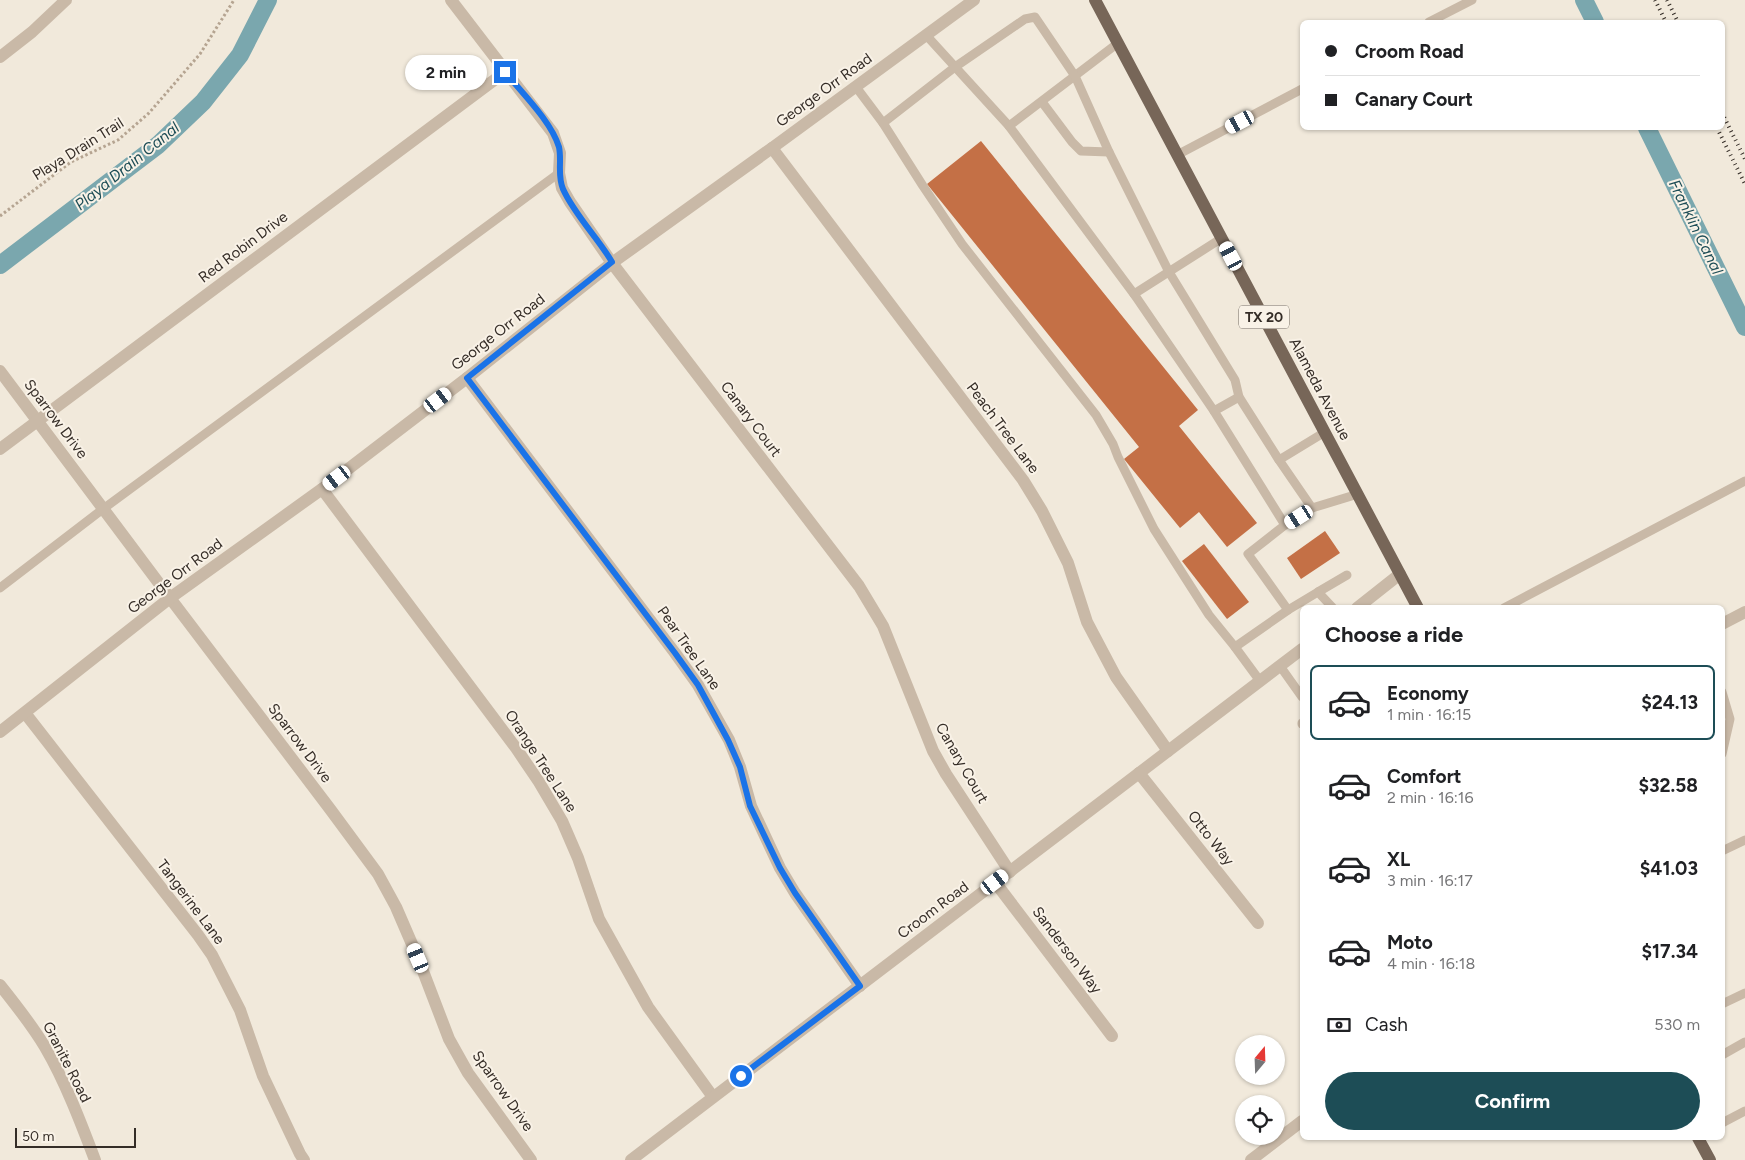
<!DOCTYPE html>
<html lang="en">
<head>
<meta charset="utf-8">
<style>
	body { margin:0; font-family:Figtree,sans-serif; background:#f6f6f6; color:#202124; height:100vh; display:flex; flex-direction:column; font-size:19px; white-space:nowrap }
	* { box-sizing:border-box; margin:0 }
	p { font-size:16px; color:#757577 }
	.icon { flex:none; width:28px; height:28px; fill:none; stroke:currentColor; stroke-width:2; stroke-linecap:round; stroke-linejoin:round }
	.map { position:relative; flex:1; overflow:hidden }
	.side { position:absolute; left:1300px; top:605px; width:425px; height:535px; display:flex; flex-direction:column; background:#fff; border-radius:8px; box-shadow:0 1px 4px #0004 }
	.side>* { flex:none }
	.banner { position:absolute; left:1300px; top:20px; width:425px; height:110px; border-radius:8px; box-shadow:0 1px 4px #0004; display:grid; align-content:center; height:110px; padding:0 25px; background:#fff }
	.needle { width:32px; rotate:19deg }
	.controls { position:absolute; left:1235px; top:1035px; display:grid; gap:10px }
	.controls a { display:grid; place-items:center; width:50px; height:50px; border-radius:50%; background:#fff; box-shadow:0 1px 4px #0004; font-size:25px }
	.scale { position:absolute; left:15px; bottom:12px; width:121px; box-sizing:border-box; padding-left:5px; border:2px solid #352d27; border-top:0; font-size:14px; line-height:18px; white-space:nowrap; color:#352d27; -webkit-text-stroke:4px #f9f2e7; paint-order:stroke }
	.end { position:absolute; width:22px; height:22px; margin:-11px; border:6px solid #1a73e8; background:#fff; box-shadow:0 0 0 2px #fff }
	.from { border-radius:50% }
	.bubble { position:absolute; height:35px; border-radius:18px; background:#fff; box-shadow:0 1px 4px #0004; font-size:16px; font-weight:700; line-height:35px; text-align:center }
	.car { position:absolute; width:15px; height:30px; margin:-15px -8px; border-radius:6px; box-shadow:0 0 4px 1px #0007; background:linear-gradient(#fff 24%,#345 0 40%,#fff 0 76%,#345 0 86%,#fff 0) }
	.banner b { display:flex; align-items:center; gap:18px; height:48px; font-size:19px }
	.banner b+b { border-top:1px solid #e0e0e0 }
	.banner i { width:12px; height:12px; background:#202124 }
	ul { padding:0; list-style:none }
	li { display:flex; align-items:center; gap:15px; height:75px; margin:0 10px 8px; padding:0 15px; border:2px solid transparent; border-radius:8px }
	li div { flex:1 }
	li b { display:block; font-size:19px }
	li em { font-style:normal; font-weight:700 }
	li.selected { border-color:#1d4d56 }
	li>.icon { width:45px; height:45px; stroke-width:1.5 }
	h2 { padding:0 25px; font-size:22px; line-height:60px }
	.pay { display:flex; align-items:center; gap:12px; height:55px; padding:0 25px; font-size:19px }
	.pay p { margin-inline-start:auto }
	.action { display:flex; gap:10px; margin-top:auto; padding:10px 25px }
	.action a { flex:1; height:58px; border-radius:30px; background:#1d4d56; color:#fff; font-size:20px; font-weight:700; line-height:58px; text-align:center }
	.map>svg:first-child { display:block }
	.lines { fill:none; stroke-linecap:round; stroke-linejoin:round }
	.canal { stroke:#7aa7ae; stroke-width:18 }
	.building { fill:#c47046 }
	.path { stroke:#b5a491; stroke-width:3; stroke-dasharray:2.5 2.5; stroke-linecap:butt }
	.service { stroke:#c9b9a7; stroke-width:9 }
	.minor { stroke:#c9b9a7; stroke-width:12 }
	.tertiary { stroke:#c9b9a7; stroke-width:12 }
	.primary { stroke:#776658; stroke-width:12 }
	.rail { stroke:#352d27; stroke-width:4; stroke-dasharray:1 4; stroke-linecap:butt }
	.route { stroke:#1a73e8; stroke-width:6 }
	.labels { text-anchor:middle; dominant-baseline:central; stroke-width:4; stroke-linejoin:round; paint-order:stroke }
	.shield { fill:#f9f2e7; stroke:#706861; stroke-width:1 }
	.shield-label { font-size:14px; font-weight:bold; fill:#352d27 }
	.street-label { font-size:15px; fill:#352d27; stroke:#f9f2e7 }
	.water-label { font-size:16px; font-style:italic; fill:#1d4d56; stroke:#f9f2e7 }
</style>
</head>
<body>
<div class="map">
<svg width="1745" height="1160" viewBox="0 0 1745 1160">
	<rect width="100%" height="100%" fill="#f1e9db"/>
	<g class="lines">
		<g class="canal">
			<polyline points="1584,0 1595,22"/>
			<polyline points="1647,128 1745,327"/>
			<polyline points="0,265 158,145 203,102 240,55 268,0"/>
		</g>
	</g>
	<g class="building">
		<polygon points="981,141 1198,410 1179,426 1257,523 1227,547 1199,512 1180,528 1124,459 1139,447 927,184"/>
		<polygon points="1325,531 1340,553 1301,579 1287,558"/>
		<polygon points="1204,544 1249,602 1227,619 1182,561"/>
	</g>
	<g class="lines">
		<polyline class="path" points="0,216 71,162 118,140 149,113 200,54 234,0"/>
		<g class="service">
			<polyline points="1429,22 1472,0"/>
			<polyline points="926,35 1009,126"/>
			<polyline points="1118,43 1009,126 1134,294 1222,238"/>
			<polyline points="856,87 883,123 955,67 1025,19 1035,17 1075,76 1109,152 1169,272 1235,380 1239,397 1279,460 1312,508"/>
			<polyline points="1042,102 1072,142 1081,151 1109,152"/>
			<polyline points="883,123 923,186 962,244 1096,415 1113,444 1118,457 1154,529 1209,615 1235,647"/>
			<polyline points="1177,155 1302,89"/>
			<polyline points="1134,294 1214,411 1285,525 1248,554 1288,610 1235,647 1260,681"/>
			<polyline points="1214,411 1239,397"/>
			<polyline points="1279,460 1325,432"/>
			<polyline points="1285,525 1312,508 1358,494"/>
			<polyline points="0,588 103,509 559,173"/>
			<polyline points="1318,592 1347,575"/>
			<polyline points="1504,608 1745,481"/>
			<polyline points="1288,610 1318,592 1333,608"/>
			<polyline points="1280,666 1302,697"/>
			<polyline points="1722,692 1730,719 1722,754"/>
			<polyline points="1302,723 1302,724"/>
			<polyline points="1722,851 1745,840"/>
			<polyline points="1722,1004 1745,993"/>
			<polyline points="1722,1055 1745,1042"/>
			<polyline points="1722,1123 1745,1111"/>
		</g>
		<g class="minor">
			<polyline points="451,0 553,133 560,153 559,173 562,188 570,202 612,263 859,586 883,626 933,751 946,774 1010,872"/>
			<polyline points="0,57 32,32 66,0"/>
			<polyline points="772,148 1023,480 1042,511 1068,563 1087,622 1116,677 1168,751"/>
			<polyline points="0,371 170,598 330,809 378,874 396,907 418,958 449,1039 468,1073 531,1160"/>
			<polyline points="467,378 675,653 698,685 729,740 740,767 751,806 780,868 795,893 860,986"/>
			<polyline points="0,449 505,72"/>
			<polyline points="322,489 516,748 539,782 562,821 578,858 599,919 648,1007 713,1097"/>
			<polyline points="1722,624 1745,612"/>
			<polyline points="25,713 198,935 212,955 240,1010 263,1076 300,1154 304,1160"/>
			<polyline points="1139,773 1258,923"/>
			<polyline points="995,882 1112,1036"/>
			<polyline points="1251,1160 1302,1121"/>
		</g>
		<g class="tertiary">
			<polyline points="1357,608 1400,574"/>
			<polyline points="0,732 170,598 322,489 467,378 612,263 772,148 974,0"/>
			<path d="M0 985C16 1005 32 1025 45 1047 65 1081 81 1123 95 1160"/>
			<polyline points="631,1160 1302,649"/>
		</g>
		<g class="primary">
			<polyline points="1095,0 1418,608"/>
			<polyline points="1698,1138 1710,1160"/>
		</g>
		<g class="rail">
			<polyline points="1655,0 1666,22"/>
			<polyline points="1667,0 1678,22"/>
			<polyline points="1722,113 1745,159"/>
			<polyline points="1717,128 1745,184"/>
		</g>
	</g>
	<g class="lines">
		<path class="route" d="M505 72C522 93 551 121 559 147 562 161 557 175 563 189 574 214 598 238 612 262L467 378 675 653 698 685 728 740 740 767 750 806 780 868 795 893 860 986 741 1076"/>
	</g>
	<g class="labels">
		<rect class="shield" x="1239" y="305.5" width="50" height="23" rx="4"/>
		<g class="shield-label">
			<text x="1264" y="317">TX 20</text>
		</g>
		<g class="street-label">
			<text transform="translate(824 90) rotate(-36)">George Orr Road</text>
			<text transform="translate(78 149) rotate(-32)">Playa Drain Trail</text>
			<text transform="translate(243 247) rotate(-37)">Red Robin Drive</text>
			<text transform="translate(498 332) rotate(-38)">George Orr Road</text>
			<text transform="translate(1320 389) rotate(62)">Alameda Avenue</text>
			<text transform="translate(56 419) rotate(53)">Sparrow Drive</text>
			<text transform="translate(751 419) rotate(53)">Canary Court</text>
			<text transform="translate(1003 428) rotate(53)">Peach Tree Lane</text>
			<text transform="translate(175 576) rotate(-37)">George Orr Road</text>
			<text transform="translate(689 648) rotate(55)">Pear Tree Lane</text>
			<text transform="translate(300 743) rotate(53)">Sparrow Drive</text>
			<text transform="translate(541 761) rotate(57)">Orange Tree Lane</text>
			<text transform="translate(962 763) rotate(60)">Canary Court</text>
			<text transform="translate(1211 838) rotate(52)">Otto Way</text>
			<text transform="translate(191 902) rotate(53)">Tangerine Lane</text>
			<text transform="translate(933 910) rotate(-37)">Croom Road</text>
			<text transform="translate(1067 950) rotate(53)">Sanderson Way</text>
			<text transform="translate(67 1062) rotate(63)">Granite Road</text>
			<text transform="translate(503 1091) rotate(55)">Sparrow Drive</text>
		</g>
		<g class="water-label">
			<text transform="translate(127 166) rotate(-39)">Playa Drain Canal</text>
			<text transform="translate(1696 227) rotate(64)">Franklin Canal</text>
		</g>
	</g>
</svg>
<div class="controls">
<a><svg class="needle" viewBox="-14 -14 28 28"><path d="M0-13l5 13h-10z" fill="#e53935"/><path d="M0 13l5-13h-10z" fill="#757577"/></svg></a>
<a><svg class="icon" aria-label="locate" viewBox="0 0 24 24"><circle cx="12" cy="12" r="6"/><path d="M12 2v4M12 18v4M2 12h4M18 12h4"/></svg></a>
</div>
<div class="scale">50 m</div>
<i class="end from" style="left:741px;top:1076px"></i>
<i class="end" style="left:505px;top:72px"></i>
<div class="bubble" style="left:405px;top:55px;width:82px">2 min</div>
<i class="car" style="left:1240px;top:122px;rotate:242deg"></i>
<i class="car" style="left:1231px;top:256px;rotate:332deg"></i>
<i class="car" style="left:438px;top:400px;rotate:53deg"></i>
<i class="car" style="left:337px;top:478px;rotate:233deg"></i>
<i class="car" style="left:1299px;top:517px;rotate:238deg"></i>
<i class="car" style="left:995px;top:882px;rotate:53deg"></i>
<i class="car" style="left:418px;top:958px;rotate:337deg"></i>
<div class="banner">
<b><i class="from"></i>Croom Road</b>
<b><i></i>Canary Court</b>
</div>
<section class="side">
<h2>Choose a ride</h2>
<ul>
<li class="selected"><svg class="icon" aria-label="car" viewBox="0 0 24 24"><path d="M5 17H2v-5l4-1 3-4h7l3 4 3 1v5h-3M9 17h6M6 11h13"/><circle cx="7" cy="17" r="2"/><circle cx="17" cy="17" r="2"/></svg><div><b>Economy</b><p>1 min · 16:15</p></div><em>$24.13</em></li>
<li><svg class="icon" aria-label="car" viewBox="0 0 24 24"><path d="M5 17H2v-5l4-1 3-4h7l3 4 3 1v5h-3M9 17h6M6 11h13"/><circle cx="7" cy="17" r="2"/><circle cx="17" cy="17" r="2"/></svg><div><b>Comfort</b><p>2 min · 16:16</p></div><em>$32.58</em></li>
<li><svg class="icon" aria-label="car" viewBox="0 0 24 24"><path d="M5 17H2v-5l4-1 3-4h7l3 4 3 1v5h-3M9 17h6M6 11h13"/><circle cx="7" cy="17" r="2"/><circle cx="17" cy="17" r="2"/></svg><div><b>XL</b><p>3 min · 16:17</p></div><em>$41.03</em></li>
<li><svg class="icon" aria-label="car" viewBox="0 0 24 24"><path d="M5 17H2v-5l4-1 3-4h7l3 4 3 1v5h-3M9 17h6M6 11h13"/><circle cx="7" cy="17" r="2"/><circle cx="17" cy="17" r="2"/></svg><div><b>Moto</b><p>4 min · 16:18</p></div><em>$17.34</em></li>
</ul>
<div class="pay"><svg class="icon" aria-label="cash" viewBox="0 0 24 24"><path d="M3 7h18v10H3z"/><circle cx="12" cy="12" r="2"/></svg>Cash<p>530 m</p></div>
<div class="action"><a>Confirm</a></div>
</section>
</div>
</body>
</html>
